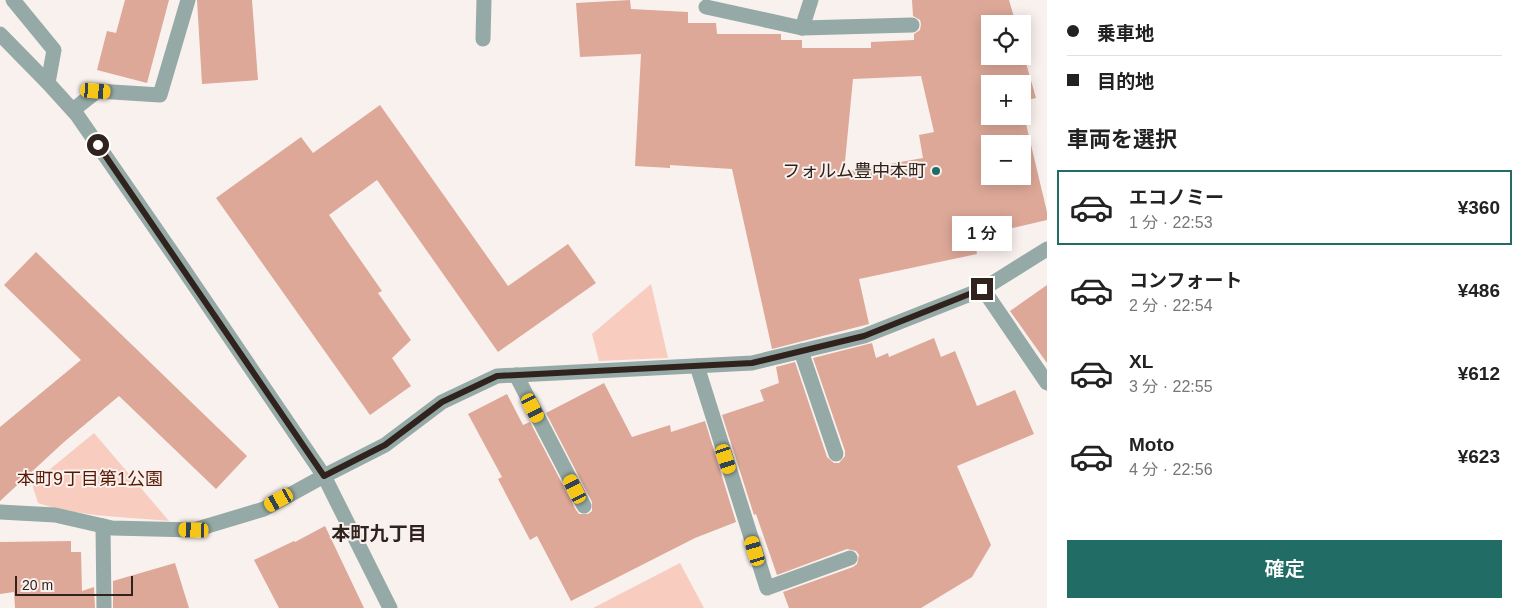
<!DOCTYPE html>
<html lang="ja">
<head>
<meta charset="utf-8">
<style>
	body { margin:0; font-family:Helvetica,"Noto Sans JP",sans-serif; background:#f6f6f6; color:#222; height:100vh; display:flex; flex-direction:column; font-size:19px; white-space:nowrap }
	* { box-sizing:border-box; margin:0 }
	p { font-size:16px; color:#767676 }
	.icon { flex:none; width:28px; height:28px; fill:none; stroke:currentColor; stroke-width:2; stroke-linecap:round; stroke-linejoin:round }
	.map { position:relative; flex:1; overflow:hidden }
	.details { display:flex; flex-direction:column; background:#fff; width:475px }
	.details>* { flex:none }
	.banner { display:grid; align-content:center; height:110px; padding:0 20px; background:#fff }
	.controls { position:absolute; left:981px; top:15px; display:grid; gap:10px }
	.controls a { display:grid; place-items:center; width:50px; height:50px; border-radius:0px; background:#fff; box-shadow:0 2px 12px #0003; font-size:25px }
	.scale { position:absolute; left:15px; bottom:12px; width:118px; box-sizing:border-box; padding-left:5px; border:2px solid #30221d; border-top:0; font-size:14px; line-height:18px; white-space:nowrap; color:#30221d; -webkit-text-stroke:4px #f9f1ee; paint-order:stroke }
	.end { position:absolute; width:22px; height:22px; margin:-11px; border:6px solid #30221d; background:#fff; box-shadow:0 0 0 2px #fff }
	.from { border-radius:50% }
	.bubble { position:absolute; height:35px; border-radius:0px; background:#fff; box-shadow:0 2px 12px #0003; font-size:16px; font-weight:600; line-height:35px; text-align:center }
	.car { position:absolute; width:15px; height:30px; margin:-15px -8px; border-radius:6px; box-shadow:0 0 4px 1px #0007; background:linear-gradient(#f5c518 24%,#345 0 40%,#f5c518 0 76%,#345 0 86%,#f5c518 0) }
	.banner b { display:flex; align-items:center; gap:18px; height:48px; font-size:19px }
	.banner b+b { border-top:1px solid #e0e0e0 }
	.banner i { width:12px; height:12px; background:#222 }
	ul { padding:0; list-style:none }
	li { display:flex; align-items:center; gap:15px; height:75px; margin:0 10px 8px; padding:0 10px; border:2px solid transparent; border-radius:0px }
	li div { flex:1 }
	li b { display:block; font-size:19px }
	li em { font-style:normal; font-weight:600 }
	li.selected { border-color:#226c66 }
	li>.icon { width:45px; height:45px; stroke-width:1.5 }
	h2 { padding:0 20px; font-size:22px; line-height:60px }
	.button { display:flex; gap:10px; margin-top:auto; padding:10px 20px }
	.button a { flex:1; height:58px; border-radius:0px; background:#226c66; color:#fff; font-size:20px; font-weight:600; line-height:58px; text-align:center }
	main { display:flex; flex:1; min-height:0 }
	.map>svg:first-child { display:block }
	.green { fill:#f8cdc0 }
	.building { fill:#dda898; fill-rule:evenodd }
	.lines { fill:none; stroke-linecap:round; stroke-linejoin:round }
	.lane { stroke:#95a9a6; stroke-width:15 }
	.street { stroke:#95a9a6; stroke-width:15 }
	.route { stroke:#30221d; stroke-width:6 }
	.poi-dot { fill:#226c66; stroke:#f9f1ee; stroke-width:2 }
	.labels { text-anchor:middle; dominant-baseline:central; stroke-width:4; stroke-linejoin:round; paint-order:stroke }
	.poi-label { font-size:18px; fill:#30221d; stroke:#f9f1ee; text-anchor:end }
	.park-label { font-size:18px; fill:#581904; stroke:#f9f1ee }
	.neighbourhood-label { font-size:19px; font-weight:bold; fill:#30221d; stroke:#f9f1ee }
</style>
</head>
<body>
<main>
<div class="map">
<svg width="1047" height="608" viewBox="0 0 1047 608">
	<rect width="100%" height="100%" fill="#f9f1ee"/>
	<g class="green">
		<polygon points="651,284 668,358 599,361 592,334"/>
		<path d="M94 433 169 521C126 517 79 517 38 503L32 484Z"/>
		<polygon points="680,563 704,608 593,608"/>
	</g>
	<g class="building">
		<polygon points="125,0 169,0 147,83 97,70 107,31 116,33"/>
		<polygon points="197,0 252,0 258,80 202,84"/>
		<path d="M630 0 631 9 688 12V23H716L717 34H781V40H802V48H871V42L914 40V34L920 30 921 24 920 20 913 16 912 0H1009L1016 24H990V56H1022V49L1036 98 1022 101V84H990V116H1022V107L1047 212V220L974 237 977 254 859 279 869 324 772 349 732 169 670 165V168L635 166 641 54 580 57 576 3ZM921 76 934 132 919 135 923 158 844 172 853 79ZM990 144H1022V176H990Z"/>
		<polygon points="380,105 508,286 568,244 596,283 498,352 377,180 329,215 382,291 378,293 411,340 392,358 411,386 370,415 216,198 301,137 313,153"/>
		<polygon points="36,252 247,456 216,489 119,396 64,442 0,501 0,427 81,360 4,285"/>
		<polygon points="1047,285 1047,363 1010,311"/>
		<polygon points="934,338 941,357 955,351 977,406 1015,390 1034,434 957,466 991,545 972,577 921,608 789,608 783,592 853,567 857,564 859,555 856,551 847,549 777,575 756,514 754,515 722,415 764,401 760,390 779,383 776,367 795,362 827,457 834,463 839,463 845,456 845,451 813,358 872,343 876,358 888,353 889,357"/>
		<polygon points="604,383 632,437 670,425 671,432 705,421 736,522 695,538 571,601 537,536 530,540 498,479 502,477 468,414 507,394 523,425 530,422 576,510 579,514 588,514 592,511 592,502 546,413"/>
		<polygon points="325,526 364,608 279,608 254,560 294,541 295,542"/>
		<polygon points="71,541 71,552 81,552 82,591 94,587 95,608 15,608 14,592 0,594 0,542"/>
		<polygon points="175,563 189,608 113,608 113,581"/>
	</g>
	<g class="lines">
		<g class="lane">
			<polyline points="706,7 802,28 912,25"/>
			<polyline points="73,110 97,91 160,95 188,0"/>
			<polyline points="801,351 836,454"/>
			<polyline points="516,375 584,506"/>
		</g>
		<g class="street">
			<polyline points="13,0 54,50 48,83"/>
			<polyline points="802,28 811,0"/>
			<polyline points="0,34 48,83 77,115 182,267 324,476 390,608"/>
			<polyline points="483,39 484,0"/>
			<polyline points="983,289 1047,249"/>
			<polyline points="697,366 767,588 850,558"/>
			<polyline points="0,512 55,515 112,528 194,530 264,509 324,476 385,445 442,402 497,376 752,363 864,336 983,289 1047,383"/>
			<polyline points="103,526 104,608"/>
		</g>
	</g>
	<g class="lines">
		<polyline class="route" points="98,145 324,476 385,445 442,402 497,376 752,363 864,336 982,289"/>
	</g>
	<circle class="poi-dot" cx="936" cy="171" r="5"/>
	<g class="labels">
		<g class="poi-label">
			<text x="926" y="171">フォルム豊中本町</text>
		</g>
		<g class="park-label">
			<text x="90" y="479">本町9丁目第1公園</text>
		</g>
		<g class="neighbourhood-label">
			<text x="379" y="533">本町九丁目</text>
		</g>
	</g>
</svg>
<div class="controls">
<a><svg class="icon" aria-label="locate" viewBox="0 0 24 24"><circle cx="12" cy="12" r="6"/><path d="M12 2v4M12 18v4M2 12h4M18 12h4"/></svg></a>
<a>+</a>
<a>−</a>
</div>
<div class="scale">20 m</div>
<i class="end from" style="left:98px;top:145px"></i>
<i class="end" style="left:982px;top:289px"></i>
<div class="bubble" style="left:952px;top:216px;width:60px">1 分</div>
<i class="car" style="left:96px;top:91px;rotate:94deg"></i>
<i class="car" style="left:533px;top:408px;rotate:153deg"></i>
<i class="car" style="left:726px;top:459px;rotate:162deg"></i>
<i class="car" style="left:575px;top:489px;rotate:333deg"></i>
<i class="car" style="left:279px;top:500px;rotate:241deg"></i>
<i class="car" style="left:194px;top:530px;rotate:272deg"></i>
<i class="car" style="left:755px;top:551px;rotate:343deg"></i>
</div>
<section class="details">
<div class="banner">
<b><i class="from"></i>乗車地</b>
<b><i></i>目的地</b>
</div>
<h2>車両を選択</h2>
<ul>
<li class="selected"><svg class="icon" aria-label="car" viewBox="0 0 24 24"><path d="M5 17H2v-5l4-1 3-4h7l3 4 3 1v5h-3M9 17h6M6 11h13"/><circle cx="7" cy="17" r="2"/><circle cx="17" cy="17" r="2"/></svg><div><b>エコノミー</b><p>1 分 · 22:53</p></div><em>¥360</em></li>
<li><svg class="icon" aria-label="car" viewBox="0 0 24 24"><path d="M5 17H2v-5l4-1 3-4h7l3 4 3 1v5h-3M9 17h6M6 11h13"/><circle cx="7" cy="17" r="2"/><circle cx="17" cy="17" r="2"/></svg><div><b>コンフォート</b><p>2 分 · 22:54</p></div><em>¥486</em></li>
<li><svg class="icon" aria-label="car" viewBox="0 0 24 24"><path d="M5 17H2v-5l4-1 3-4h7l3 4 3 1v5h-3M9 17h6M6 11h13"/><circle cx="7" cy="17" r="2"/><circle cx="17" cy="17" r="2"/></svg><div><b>XL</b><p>3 分 · 22:55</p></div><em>¥612</em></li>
<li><svg class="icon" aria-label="car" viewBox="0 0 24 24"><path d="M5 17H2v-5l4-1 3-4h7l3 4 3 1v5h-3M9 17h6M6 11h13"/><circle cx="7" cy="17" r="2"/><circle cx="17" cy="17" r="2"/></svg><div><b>Moto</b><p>4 分 · 22:56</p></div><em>¥623</em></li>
</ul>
<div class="button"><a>確定</a></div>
</section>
</main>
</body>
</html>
